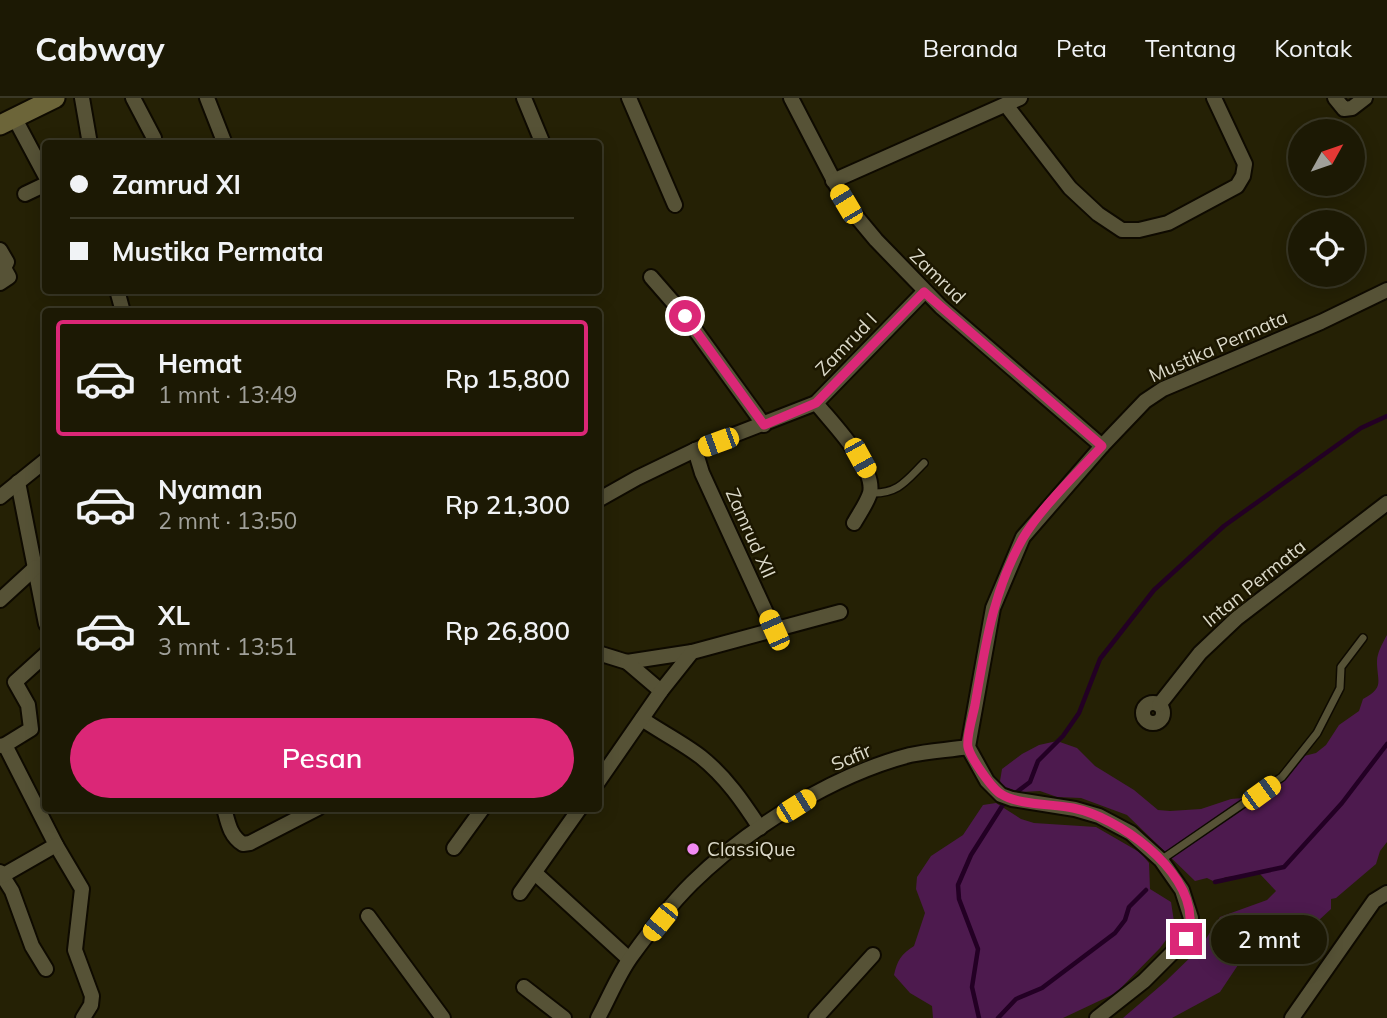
<!DOCTYPE html>
<html lang="id">
<head>
<meta charset="utf-8">
<style>
	body { margin:0; font-family:Mulish,sans-serif; background:#292613; color:#f1f3f6; height:100vh; display:flex; flex-direction:column; font-size:26px; white-space:nowrap }
	* { box-sizing:border-box; margin:0 }
	p { font-size:23px; color:#a0a09a }
	.icon { flex:none; width:38px; height:38px; fill:none; stroke:currentColor; stroke-width:2; stroke-linecap:round; stroke-linejoin:round }
	.map { position:relative; flex:1; overflow:hidden }
	.sheet { position:absolute; left:42px; top:210px; width:560px; height:504px; display:flex; flex-direction:column; background:#1c1904; border-radius:7px; box-shadow:0 4px 18px #0003,0 0 0 2px #3a3826 }
	.sheet>* { flex:none }
	.hud { position:absolute; left:42px; top:42px; width:560px; height:154px; border-radius:7px; box-shadow:0 4px 18px #0003,0 0 0 2px #3a3826; display:grid; align-content:center; height:154px; padding:0 28px; background:#1c1904 }
	.needle { width:46px; rotate:50deg }
	.buttons { position:absolute; left:1288px; top:21px; display:grid; gap:14px }
	.buttons a { display:grid; place-items:center; width:77px; height:77px; border-radius:50%; background:#1c1904; box-shadow:0 4px 18px #0003,0 0 0 2px #3a3826; font-size:35px }
	.end { position:absolute; width:32px; height:32px; margin:-16px; border:9px solid #db2777; background:#fff; box-shadow:0 0 0 4px #fff }
	.from { border-radius:50% }
	.bubble { position:absolute; height:49px; border-radius:24px; background:#1c1904; box-shadow:0 4px 18px #0003,0 0 0 2px #3a3826; font-size:23px; font-weight:600; line-height:49px; text-align:center }
	.car { position:absolute; width:21px; height:42px; margin:-21px -10px; border-radius:9px; box-shadow:0 0 5px 2px #0007; background:linear-gradient(#f5c518 24%,#345 0 40%,#f5c518 0 76%,#345 0 86%,#f5c518 0) }
	.hud b { display:flex; align-items:center; gap:24px; height:66px; font-size:26px }
	.hud b+b { border-top:2px solid #3a3826 }
	.hud i { width:18px; height:18px; background:#f1f3f6 }
	ul { padding:12px 0 0; list-style:none }
	li { display:flex; align-items:center; gap:21px; height:116px; margin:0 14px 10px; padding:0 14px; border:4px solid transparent; border-radius:7px }
	li div { flex:1 }
	li b { display:block; font-size:26px }
	li em { font-style:normal; font-weight:600 }
	li.current { border-color:#db2777 }
	li>.icon { width:63px; height:63px; stroke-width:1.5 }
	.cta { display:flex; gap:14px; margin-top:auto; padding:14px 28px }
	.cta a { flex:1; height:80px; border-radius:42px; background:#db2777; color:#fff; font-size:28px; font-weight:600; line-height:80px; text-align:center }
	header { display:flex; align-items:center; gap:42px; box-sizing:border-box; height:98px; padding:0 35px; background:#1c1904; border-bottom:2px solid #3a3826 }
	header strong { font-size:33px }
	nav { display:flex; gap:38px; margin-inline-start:auto; font-size:24px }
	.map>svg:first-child { display:block }
	.green { fill:#4d1a4e }
	.lines { fill:none; stroke-linecap:round; stroke-linejoin:round }
	.stream { stroke:#230024; stroke-width:4.5 }
	.lane-casing { stroke:#0e0a00; stroke-width:10 }
	.street-casing { stroke:#0e0a00; stroke-width:18 }
	.secondary-casing { stroke:#0e0a00; stroke-width:23 }
	.lane { stroke:#565236; stroke-width:7 }
	.street { stroke:#565236; stroke-width:14 }
	.secondary { stroke:#6c6539; stroke-width:19 }
	.route { stroke:#db2777; stroke-width:9 }
	.poi-dot { fill:#f28af3; stroke:#1c1700; stroke-width:2.5 }
	.labels { text-anchor:middle; dominant-baseline:central; stroke-width:5; stroke-linejoin:round; paint-order:stroke }
	.street-label { font-size:19px; fill:#dcdaca; stroke:#1c1700 }
	.poi-label { font-size:19px; fill:#dcdaca; stroke:#1c1700; text-anchor:start }
</style>
</head>
<body>
<header>
<strong>Cabway</strong>
<nav><a>Beranda</a><a>Peta</a><a>Tentang</a><a>Kontak</a></nav>
</header>
<div class="map">
<svg width="1387" height="920" viewBox="0 0 1387 920">
	<rect width="100%" height="100%" fill="#252105"/>
	<g class="green">
		<path d="M1387 537V744L1380 753 1376 766 1336 800 1331 801V811L1278 860 1242 861 1220 894 1172 920H1123L1166 883 1200 850 1220 819 1267 802 1276 793 1260 776 1226 779 1215 784 1207 780 1195 783 1127 717 1081 700 1057 699 1040 693 1021 694 1003 689 1000 683 1002 671 1022 656 1039 647 1057 643 1077 650 1095 668 1134 692 1158 712 1170 713 1201 711 1231 701 1243 700 1257 707 1304 658 1316 655 1326 647 1339 627 1359 613 1363 601C1385 589 1377 584 1377 563 1377 555 1383 544 1387 537Z"/>
		<path d="M996 705 1021 721 1034 725 1096 729 1141 755 1149 765 1150 791 1171 804 1175 830 1160 850 1116 895 1063 920H933L932 908 910 895 894 877C897 863 901 856 914 848L925 815 916 791 917 779 931 758 963 737 983 707Z"/>
	</g>
	<g class="lines">
		<g class="stream">
			<polyline points="1013,697 1030,684 1038,663 1063,638 1079,615 1100,561 1154,492 1224,428 1361,330 1387,318"/>
			<polyline points="1215,784 1284,769 1342,705 1387,646"/>
			<polyline points="979,920 972,889 978,851 959,801 958,787 971,757 1006,702"/>
			<polyline points="998,920 1016,901 1042,890 1115,835 1125,822 1129,809 1146,792"/>
		</g>
		<defs>
			<g id="lane">
				<path d="M871 395C898 396 906 383 924 365"/>
				<polyline points="1161,762 1282,679 1317,635 1340,590 1341,569 1363,540"/>
			</g>
			<g id="street">
				<polyline points="82,0 90,46"/>
				<polyline points="133,0 154,40"/>
				<polyline points="207,0 225,46"/>
				<polyline points="524,0 543,46"/>
				<polyline points="629,0 675,107"/>
				<polyline points="791,0 846,106 876,142 941,209 1102,348"/>
				<polyline points="1335,0 1344,11 1352,10 1365,0"/>
				<polyline points="1006,7 1070,90 1098,116 1122,132 1139,132 1168,125 1237,88 1243,78 1245,66 1214,0"/>
				<polyline points="14,19 46,79"/>
				<polyline points="833,83 1020,0"/>
				<polyline points="25,96 46,86"/>
				<polyline points="0,152 7,164 4,170 9,179 0,185"/>
				<polyline points="651,179 685,218 764,327"/>
				<polyline points="117,192 123,214"/>
				<path d="M816 305C832 325 876 369 870 395 867 405 859 416 854 425"/>
				<polyline points="695,352 702,375 774,532"/>
				<polyline points="18,384 46,526"/>
				<polyline points="0,399 46,362"/>
				<polyline points="598,402 637,380 695,352 816,305 924,194"/>
				<polyline points="0,502 36,469"/>
				<polyline points="598,555 627,564 692,554"/>
				<polyline points="627,564 661,593"/>
				<circle cx="1153" cy="615" r="10"/>
				<polyline points="1159,607 1200,555 1237,520 1387,405"/>
				<path d="M642 621C661 634 683 645 701 659 726 679 743 704 760 730"/>
				<polyline points="5,647 56,747 82,791 75,852 92,898 91,907 83,920"/>
				<polyline points="0,648 5,647 31,631 28,607 15,584 46,556"/>
				<polyline points="598,684 661,593 692,554 840,514"/>
				<path d="M224 710C228 725 230 738 243 746L250 745 318 710"/>
				<polyline points="454,750 483,710"/>
				<polyline points="0,774 12,793 32,848 46,871"/>
				<polyline points="535,775 629,861"/>
				<polyline points="2,778 56,747"/>
				<polyline points="520,795 580,710"/>
				<polyline points="368,818 443,920"/>
				<polyline points="524,889 564,920"/>
				<path d="M598 920C609 900 618 877 631 859 649 834 670 807 692 785 748 730 833 677 910 657 929 653 949 652 968 649"/>
				<polyline points="816,920 873,857"/>
				<polyline points="1097,920 1144,883 1186,841 1191,820 1182,792 1161,762 1131,735 1099,718 1075,711 1012,701 1001,697 987,683 968,649 993,510 1023,439 1102,348 1145,303 1163,291 1321,224 1387,192"/>
				<polyline points="1292,920 1374,803 1387,795"/>
			</g>
			<polyline id="secondary" points="0,27 55,0"/>
		</defs>
		<use href="#lane" class="lane-casing"/>
		<use href="#street" class="street-casing"/>
		<use href="#secondary" class="secondary-casing"/>
		<use href="#lane" class="lane"/>
		<use href="#street" class="street"/>
		<use href="#secondary" class="secondary"/>
	</g>
	<g class="lines">
		<path class="route" d="M685 218 764 327 816 305 924 194 1102 348C1078 374 1040 411 1023 440 993 492 985 549 975 607 973 617 966 640 968 649 970 659 992 691 1001 696 1018 707 1053 706 1073 710 1118 719 1189 770 1190 820 1191 826 1187 835 1186 841"/>
	</g>
	<circle class="poi-dot" cx="693" cy="751" r="7"/>
	<g class="labels">
		<g class="street-label">
			<text transform="translate(938 178) rotate(44)">Zamrud</text>
			<text transform="translate(846 246) rotate(-46)">Zamrud I</text>
			<text transform="translate(1218 248) rotate(-24)">Mustika Permata</text>
			<text transform="translate(751 435) rotate(66)">Zamrud XII</text>
			<text transform="translate(1254 485) rotate(-39)">Intan Permata</text>
			<text transform="translate(851 659) rotate(-23)">Safir</text>
		</g>
		<g class="poi-label">
			<text x="707" y="751">ClassiQue</text>
		</g>
	</g>
</svg>
<div class="buttons">
<a><svg class="needle" viewBox="-14 -14 28 28"><path d="M0-13l5 13h-10z" fill="#e53935"/><path d="M0 13l5-13h-10z" fill="#a0a09a"/></svg></a>
<a><svg class="icon" aria-label="locate" viewBox="0 0 24 24"><circle cx="12" cy="12" r="6"/><path d="M12 2v4M12 18v4M2 12h4M18 12h4"/></svg></a>
</div>
<i class="end from" style="left:685px;top:218px"></i>
<i class="end" style="left:1186px;top:841px"></i>
<div class="bubble" style="left:1211px;top:817px;width:116px">2 mnt</div>
<i class="car" style="left:846px;top:106px;rotate:329deg"></i>
<i class="car" style="left:718px;top:344px;rotate:250deg"></i>
<i class="car" style="left:860px;top:360px;rotate:151deg"></i>
<i class="car" style="left:774px;top:532px;rotate:336deg"></i>
<i class="car" style="left:1261px;top:695px;rotate:54deg"></i>
<i class="car" style="left:796px;top:708px;rotate:58deg"></i>
<i class="car" style="left:660px;top:824px;rotate:219deg"></i>
<div class="hud">
<b><i class="from"></i>Zamrud XI</b>
<b><i></i>Mustika Permata</b>
</div>
<section class="sheet">
<ul>
<li class="current"><svg class="icon" aria-label="car" viewBox="0 0 24 24"><path d="M5 17H2v-5l4-1 3-4h7l3 4 3 1v5h-3M9 17h6M6 11h13"/><circle cx="7" cy="17" r="2"/><circle cx="17" cy="17" r="2"/></svg><div><b>Hemat</b><p>1 mnt · 13:49</p></div><em>Rp 15,800</em></li>
<li><svg class="icon" aria-label="car" viewBox="0 0 24 24"><path d="M5 17H2v-5l4-1 3-4h7l3 4 3 1v5h-3M9 17h6M6 11h13"/><circle cx="7" cy="17" r="2"/><circle cx="17" cy="17" r="2"/></svg><div><b>Nyaman</b><p>2 mnt · 13:50</p></div><em>Rp 21,300</em></li>
<li><svg class="icon" aria-label="car" viewBox="0 0 24 24"><path d="M5 17H2v-5l4-1 3-4h7l3 4 3 1v5h-3M9 17h6M6 11h13"/><circle cx="7" cy="17" r="2"/><circle cx="17" cy="17" r="2"/></svg><div><b>XL</b><p>3 mnt · 13:51</p></div><em>Rp 26,800</em></li>
</ul>
<div class="cta"><a>Pesan</a></div>
</section>
</div>
</body>
</html>
